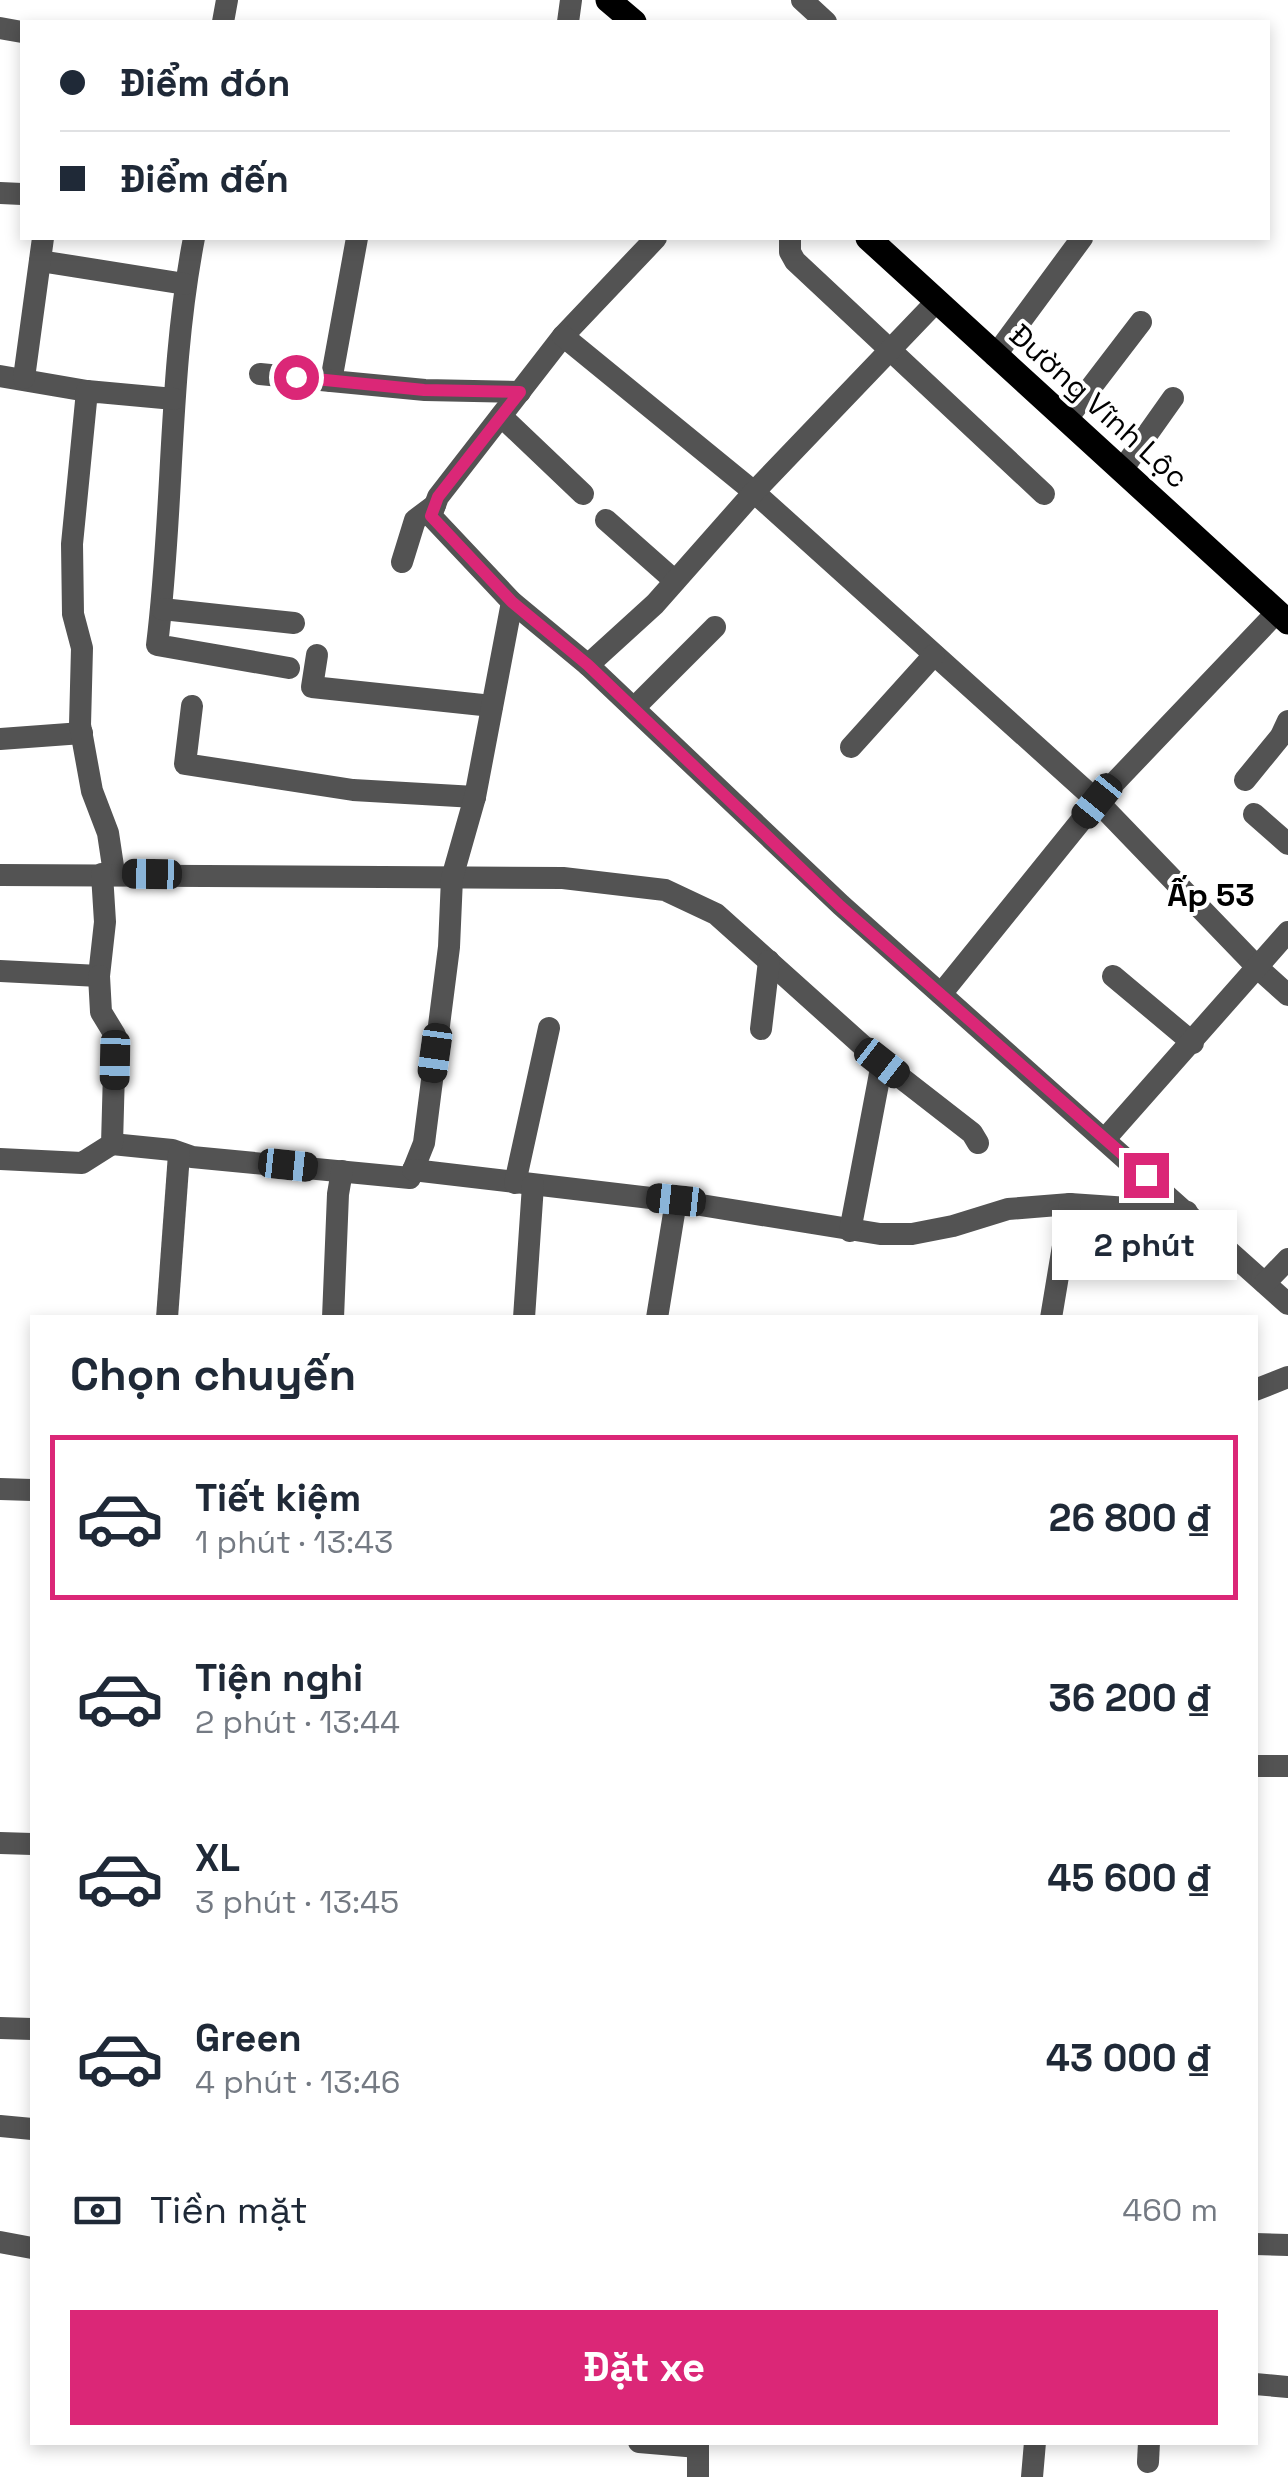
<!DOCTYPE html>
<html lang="vi">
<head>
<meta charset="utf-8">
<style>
	body { margin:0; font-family:"Space Grotesk",sans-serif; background:#f6f6f7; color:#1f2937; height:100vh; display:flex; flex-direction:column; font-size:38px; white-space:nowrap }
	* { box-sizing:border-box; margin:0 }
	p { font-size:32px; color:#747a83 }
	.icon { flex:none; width:55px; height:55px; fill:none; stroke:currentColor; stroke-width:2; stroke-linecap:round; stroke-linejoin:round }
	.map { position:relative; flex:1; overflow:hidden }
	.side { position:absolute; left:30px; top:1315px; width:1228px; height:1130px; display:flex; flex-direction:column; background:#fff; border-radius:0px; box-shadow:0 5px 15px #0003 }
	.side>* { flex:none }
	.guide { position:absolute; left:20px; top:20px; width:1250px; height:220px; border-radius:0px; box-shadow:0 5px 15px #0003; display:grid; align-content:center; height:220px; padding:0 40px; background:#fff }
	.end { position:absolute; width:45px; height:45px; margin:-22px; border:12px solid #db2777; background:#fff; box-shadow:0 0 0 5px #fff }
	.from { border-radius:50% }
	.bubble { position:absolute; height:70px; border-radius:0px; background:#fff; box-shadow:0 5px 15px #0003; font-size:32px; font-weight:700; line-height:70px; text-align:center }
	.car { position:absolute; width:30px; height:60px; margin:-30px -15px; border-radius:12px; box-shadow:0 0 8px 2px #0007; background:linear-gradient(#222 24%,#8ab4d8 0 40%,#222 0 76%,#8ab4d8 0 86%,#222 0) }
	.guide b { display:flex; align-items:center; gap:35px; height:95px; font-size:38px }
	.guide b+b { border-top:2px solid #e0e1e3 }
	.guide i { width:25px; height:25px; background:#1f2937 }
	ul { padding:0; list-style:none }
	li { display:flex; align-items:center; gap:30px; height:165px; margin:0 20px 15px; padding:0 20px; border:5px solid transparent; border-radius:0px }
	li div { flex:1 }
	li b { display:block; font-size:38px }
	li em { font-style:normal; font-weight:700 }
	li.on { border-color:#db2777 }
	li>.icon { width:90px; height:90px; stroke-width:1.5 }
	h2 { padding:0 40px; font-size:45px; line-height:120px }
	.pay { display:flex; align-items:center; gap:25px; height:110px; padding:0 40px; font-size:38px }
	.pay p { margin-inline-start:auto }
	.button { display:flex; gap:20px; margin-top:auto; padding:20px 40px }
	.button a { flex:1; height:115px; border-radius:0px; background:#db2777; color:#fff; font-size:40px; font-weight:700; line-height:115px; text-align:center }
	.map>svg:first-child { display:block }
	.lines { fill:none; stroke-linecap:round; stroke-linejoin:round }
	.minor { stroke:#535353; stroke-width:22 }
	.major { stroke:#000; stroke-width:25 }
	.route { stroke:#db2777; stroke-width:12 }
	.labels { text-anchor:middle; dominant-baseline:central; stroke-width:8; stroke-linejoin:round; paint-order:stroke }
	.street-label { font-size:30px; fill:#000; stroke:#fff }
	.neighbourhood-label { font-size:32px; font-weight:bold; fill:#000; stroke:#fff }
</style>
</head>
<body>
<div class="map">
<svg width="1288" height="2477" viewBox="0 0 1288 2477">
	<rect width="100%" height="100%" fill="#fff"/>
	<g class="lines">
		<g class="minor">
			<polyline points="802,0 826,22"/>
			<polyline points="223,22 227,0"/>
			<polyline points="568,22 571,0"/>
			<polyline points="0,28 22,32"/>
			<polyline points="0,193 22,194"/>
			<path d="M194 238C168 372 174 510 157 645L289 668"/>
			<polyline points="357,238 331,381 425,390 520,392"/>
			<polyline points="656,238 563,336 438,497 431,516 512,602 588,665 841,905 1288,1304"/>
			<polyline points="790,240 790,252 795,261 1044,494"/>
			<polyline points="40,261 185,284"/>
			<polyline points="563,336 754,492 1097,801 1259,969 1288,995"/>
			<polyline points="995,356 1082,238"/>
			<polyline points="260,374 331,381"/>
			<polyline points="0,376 87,391"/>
			<polyline points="24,378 43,238"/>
			<polyline points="501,416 583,494"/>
			<polyline points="1066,420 1141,322"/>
			<polyline points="1122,470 1173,398"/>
			<polyline points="606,520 675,581"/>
			<polyline points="402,562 415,520 435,505"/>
			<polyline points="162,609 294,623"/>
			<polyline points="317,655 312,687 492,706"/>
			<polyline points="588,665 655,604 754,492 936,302"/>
			<polyline points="192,706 185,764 353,790 475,797"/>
			<polyline points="634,708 715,627"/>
			<polyline points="0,739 82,733"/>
			<polyline points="851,747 934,655"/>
			<polyline points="1245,780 1281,736 1288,721"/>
			<polyline points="1254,814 1288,844"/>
			<polyline points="114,873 108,833 92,791 80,725 82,648 73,614 72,544 87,391 174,399"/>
			<polyline points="0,875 563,878 665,890 716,914 882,1063 972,1133 978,1143"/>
			<polyline points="0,971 99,976 105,922 102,874"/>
			<polyline points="1113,976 1193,1043"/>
			<polyline points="941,994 1097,801 1277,612"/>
			<polyline points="761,1029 769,961"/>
			<polyline points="1105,1139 1288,932"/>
			<polyline points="112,1144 172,1150 192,1157 410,1178 424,1143 449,947 452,878 475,797 512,602"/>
			<polyline points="0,1159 82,1163 112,1144 115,1035 101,1012 99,976"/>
			<polyline points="413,1170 676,1201 880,1234 912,1234 953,1226 1008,1209 1070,1204 1187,1212"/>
			<polyline points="515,1183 549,1028"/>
			<polyline points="850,1231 882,1063"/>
			<polyline points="1265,1283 1288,1259"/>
			<polyline points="167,1318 179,1154"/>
			<polyline points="333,1318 338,1194 342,1171"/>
			<polyline points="524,1318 533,1185"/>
			<polyline points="657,1318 676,1201"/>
			<polyline points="1051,1318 1070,1204"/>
			<polyline points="1255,1390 1288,1377"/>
			<polyline points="0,1489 32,1490"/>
			<polyline points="1255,1766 1288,1766"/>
			<polyline points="0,1843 32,1844"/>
			<polyline points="0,2028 32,2029"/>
			<polyline points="0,2126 32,2129"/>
			<polyline points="0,2242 32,2248"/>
			<polyline points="1255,2244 1288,2245"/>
			<polyline points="1255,2384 1288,2387"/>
			<polyline points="639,2442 698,2447"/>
			<polyline points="698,2442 698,2477"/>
			<polyline points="1148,2462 1149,2442"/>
			<polyline points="1032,2477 1035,2442"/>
		</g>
		<g class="major">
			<polyline points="608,0 634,22"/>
			<polyline points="868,238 1288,622"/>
		</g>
	</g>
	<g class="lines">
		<polyline class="route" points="296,377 424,390 520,392 438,497 431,516 512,602 588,665 840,906 1146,1175"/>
	</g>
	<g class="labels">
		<g class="street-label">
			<text transform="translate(1099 406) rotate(42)">Đường Vĩnh Lộc</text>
		</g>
		<g class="neighbourhood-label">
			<text x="1211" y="895">Ấp 53</text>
		</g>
	</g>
</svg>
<i class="end from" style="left:296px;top:377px"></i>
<i class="end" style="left:1146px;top:1175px"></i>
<div class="bubble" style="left:1052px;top:1210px;width:185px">2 phút</div>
<i class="car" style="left:1097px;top:801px;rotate:219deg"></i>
<i class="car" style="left:152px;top:874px;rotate:271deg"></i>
<i class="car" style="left:435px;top:1053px;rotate:188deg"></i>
<i class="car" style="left:115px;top:1060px;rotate:181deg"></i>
<i class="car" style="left:882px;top:1063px;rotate:128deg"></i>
<i class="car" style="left:288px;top:1165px;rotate:96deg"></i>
<i class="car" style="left:676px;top:1200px;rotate:276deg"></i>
<div class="guide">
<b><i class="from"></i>Điểm đón</b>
<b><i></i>Điểm đến</b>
</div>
<section class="side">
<h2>Chọn chuyến</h2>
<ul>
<li class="on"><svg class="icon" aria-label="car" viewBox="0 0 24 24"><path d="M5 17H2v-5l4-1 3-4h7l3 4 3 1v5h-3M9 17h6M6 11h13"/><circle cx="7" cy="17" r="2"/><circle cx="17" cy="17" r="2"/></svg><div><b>Tiết kiệm</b><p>1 phút · 13:43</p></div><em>26 800 ₫</em></li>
<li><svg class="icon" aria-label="car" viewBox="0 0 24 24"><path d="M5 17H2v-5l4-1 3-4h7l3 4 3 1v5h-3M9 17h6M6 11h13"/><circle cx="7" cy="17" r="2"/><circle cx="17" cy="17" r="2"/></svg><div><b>Tiện nghi</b><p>2 phút · 13:44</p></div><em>36 200 ₫</em></li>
<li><svg class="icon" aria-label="car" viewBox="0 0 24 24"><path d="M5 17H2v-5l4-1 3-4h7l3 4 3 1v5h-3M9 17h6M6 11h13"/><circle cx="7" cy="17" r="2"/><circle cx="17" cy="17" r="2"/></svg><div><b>XL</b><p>3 phút · 13:45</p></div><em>45 600 ₫</em></li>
<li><svg class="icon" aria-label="car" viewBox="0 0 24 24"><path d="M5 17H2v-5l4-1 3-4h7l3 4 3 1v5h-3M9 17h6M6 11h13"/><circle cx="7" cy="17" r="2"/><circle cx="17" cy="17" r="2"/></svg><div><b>Green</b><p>4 phút · 13:46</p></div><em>43 000 ₫</em></li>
</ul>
<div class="pay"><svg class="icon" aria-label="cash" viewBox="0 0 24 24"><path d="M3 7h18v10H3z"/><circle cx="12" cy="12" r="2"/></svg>Tiền mặt<p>460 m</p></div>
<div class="button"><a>Đặt xe</a></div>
</section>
</div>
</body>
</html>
